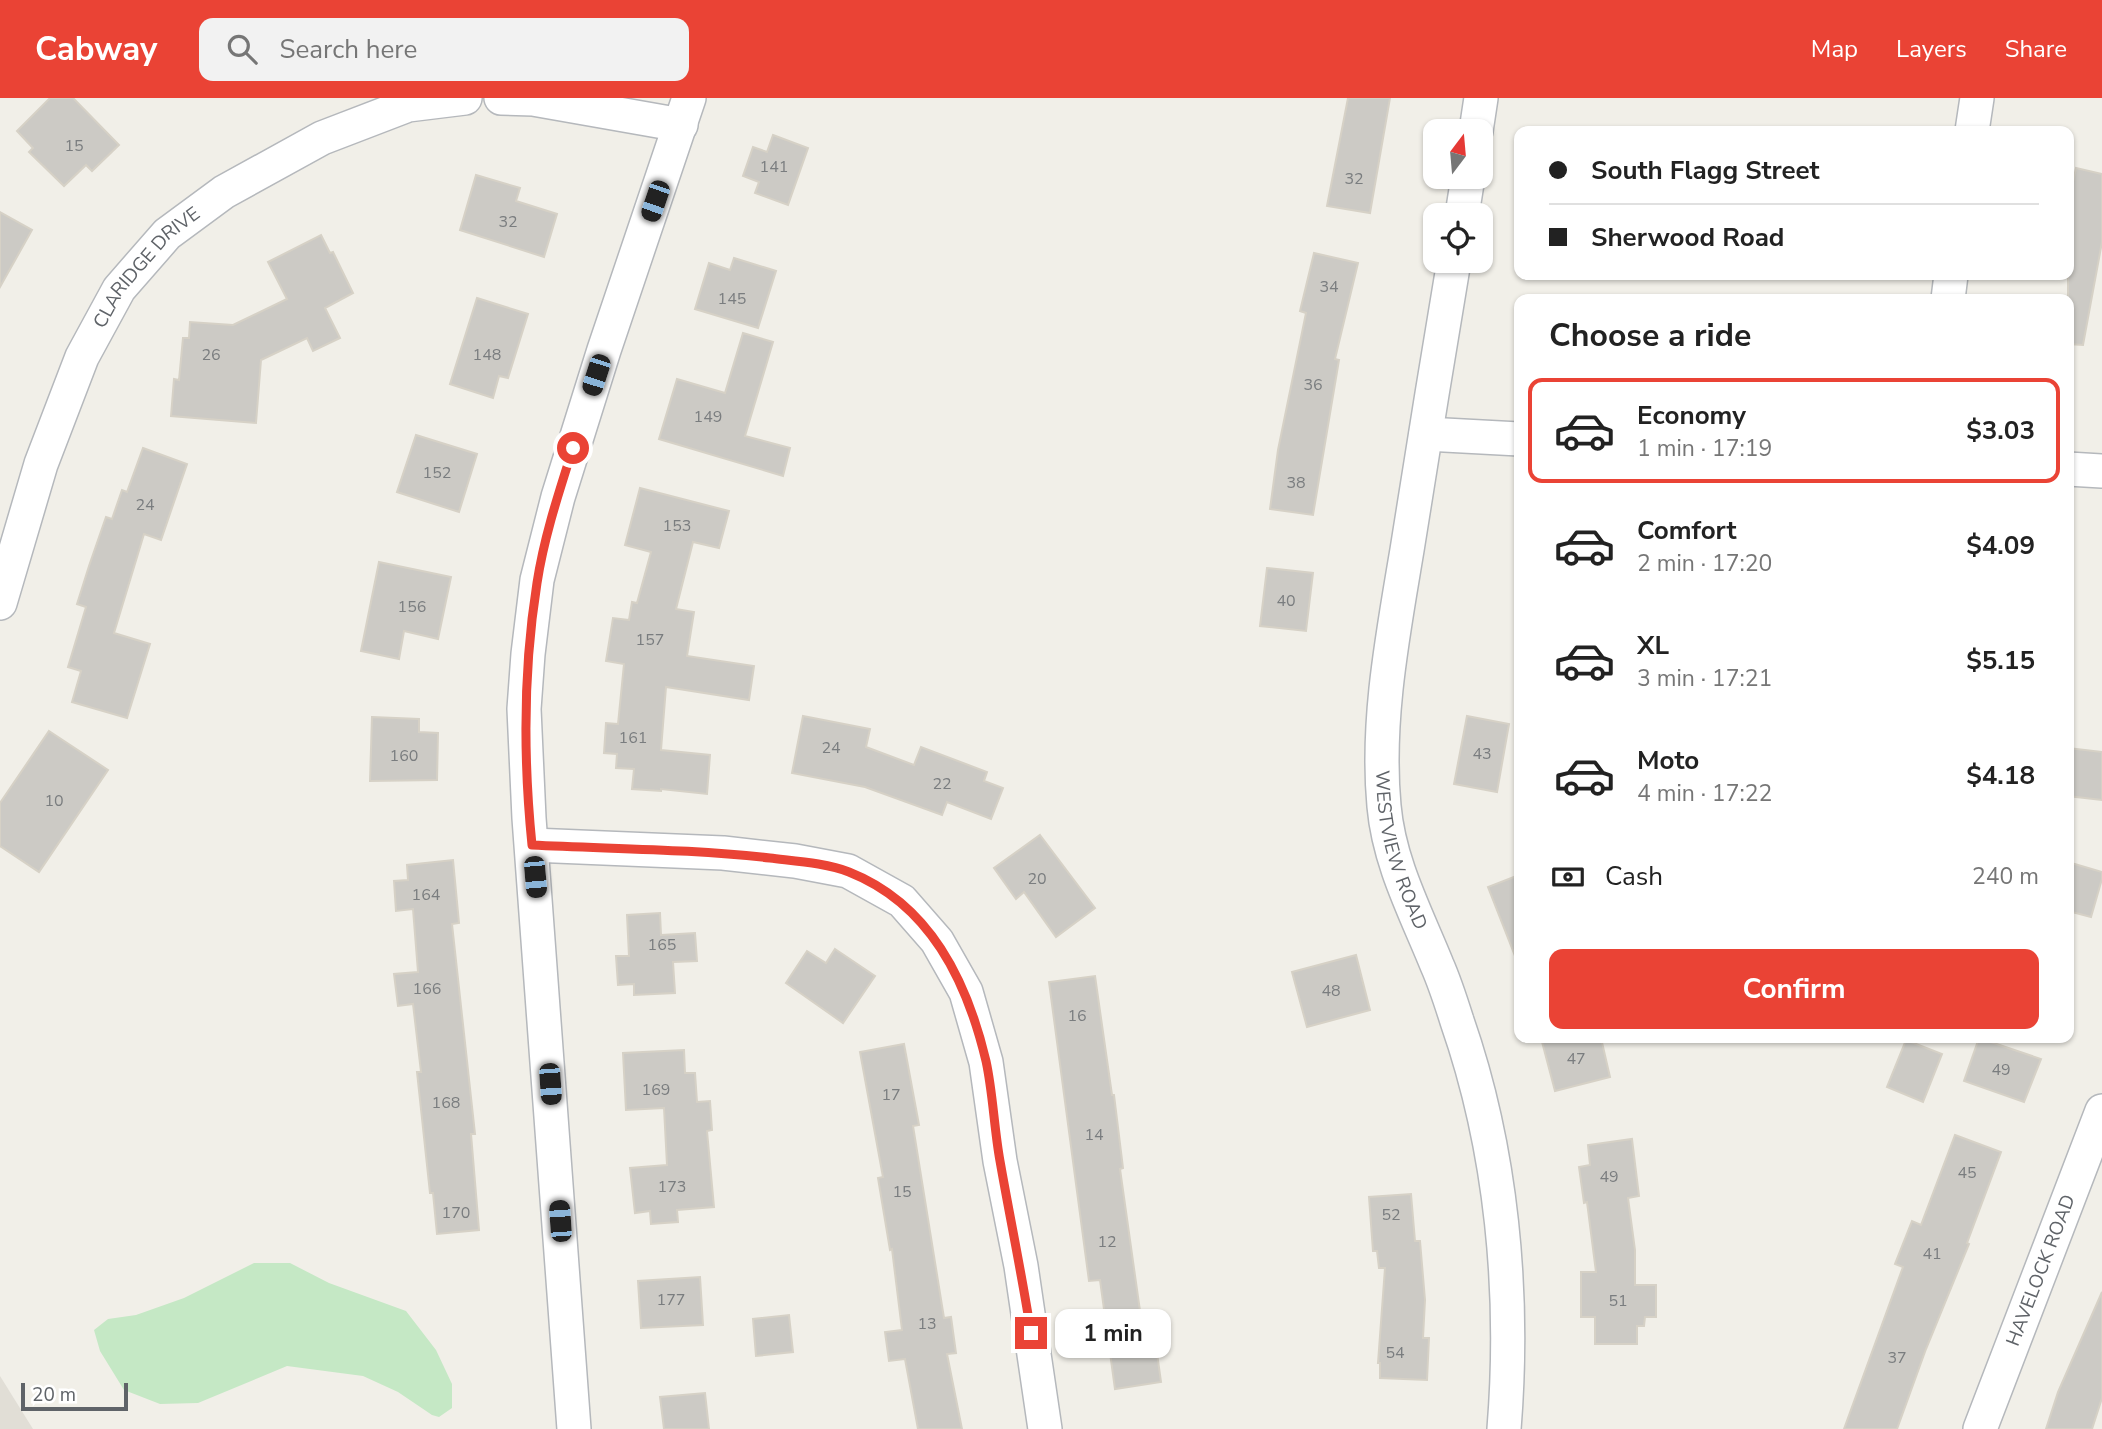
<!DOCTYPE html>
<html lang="en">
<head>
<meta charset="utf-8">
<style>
	body { margin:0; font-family:"Nunito Sans",sans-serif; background:#f2f2f2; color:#222; height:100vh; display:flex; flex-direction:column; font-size:26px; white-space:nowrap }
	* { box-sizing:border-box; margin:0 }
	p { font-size:23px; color:#767676 }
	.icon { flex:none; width:38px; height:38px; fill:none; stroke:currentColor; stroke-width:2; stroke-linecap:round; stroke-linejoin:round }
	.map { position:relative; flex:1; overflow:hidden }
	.sheet { position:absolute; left:1514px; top:196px; width:560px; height:749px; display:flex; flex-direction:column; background:#fff; border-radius:14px; box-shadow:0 2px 5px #0004 }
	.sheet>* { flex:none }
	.guide { position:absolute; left:1514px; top:28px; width:560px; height:154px; border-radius:14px; box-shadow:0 2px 5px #0004; display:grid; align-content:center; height:154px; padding:0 35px; background:#fff }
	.needle { width:46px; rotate:16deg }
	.fabs { position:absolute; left:1423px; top:21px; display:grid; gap:14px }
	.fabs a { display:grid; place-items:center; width:70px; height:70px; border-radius:14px; background:#fff; box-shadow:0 2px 5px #0004; font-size:35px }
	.scale { position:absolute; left:21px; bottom:18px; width:107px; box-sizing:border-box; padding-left:7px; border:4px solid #5f6368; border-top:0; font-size:19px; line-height:24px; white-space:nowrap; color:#5f6368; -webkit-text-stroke:5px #fff; paint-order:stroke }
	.end { position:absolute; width:32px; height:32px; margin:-16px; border:9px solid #ea4335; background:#fff; box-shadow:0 0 0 4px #fff }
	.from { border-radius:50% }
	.bubble { position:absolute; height:49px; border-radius:14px; background:#fff; box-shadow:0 2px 5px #0004; font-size:23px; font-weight:700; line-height:49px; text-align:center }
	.car { position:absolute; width:21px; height:42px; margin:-21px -10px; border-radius:9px; box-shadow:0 0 5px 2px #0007; background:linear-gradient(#222 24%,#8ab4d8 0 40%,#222 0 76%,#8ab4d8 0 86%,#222 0) }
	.guide b { display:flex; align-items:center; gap:24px; height:66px; font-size:26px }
	.guide b+b { border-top:2px solid #e0e0e0 }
	.guide i { width:18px; height:18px; background:#222 }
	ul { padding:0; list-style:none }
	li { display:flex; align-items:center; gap:21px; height:105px; margin:0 14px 10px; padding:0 21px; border:4px solid transparent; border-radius:14px }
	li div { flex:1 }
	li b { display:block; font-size:26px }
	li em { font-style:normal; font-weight:700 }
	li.current { border-color:#ea4335 }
	li>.icon { width:63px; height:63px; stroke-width:1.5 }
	h2 { padding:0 35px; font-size:32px; line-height:84px }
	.pay { display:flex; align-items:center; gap:18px; height:77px; padding:0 35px; font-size:26px }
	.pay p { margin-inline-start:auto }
	.cta { display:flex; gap:14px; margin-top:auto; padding:14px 35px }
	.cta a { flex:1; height:80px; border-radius:14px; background:#ea4335; color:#fff; font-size:28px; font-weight:700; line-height:80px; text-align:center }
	header { display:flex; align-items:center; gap:42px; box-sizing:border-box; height:98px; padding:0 35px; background:#ea4335; color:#fff }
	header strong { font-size:33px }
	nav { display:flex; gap:38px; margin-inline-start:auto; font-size:24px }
	.search { width:490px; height:63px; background:#f2f2f2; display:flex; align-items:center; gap:18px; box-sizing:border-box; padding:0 24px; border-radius:14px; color:#767676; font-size:26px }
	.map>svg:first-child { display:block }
	.education { fill:#e1ded6 }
	.green { fill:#c5e8c5 }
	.building { fill:#cccac5; stroke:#d6d1c6; stroke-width:2 }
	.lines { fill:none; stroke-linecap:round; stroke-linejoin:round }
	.street-casing { stroke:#b5b8bc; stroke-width:36 }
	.street { stroke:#fff; stroke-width:33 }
	.route { stroke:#ea4335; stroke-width:9 }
	.labels { text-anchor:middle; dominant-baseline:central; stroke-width:6; stroke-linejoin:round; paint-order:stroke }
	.number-label { font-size:16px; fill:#7a7d7f }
	.street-label { font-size:19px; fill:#5f6368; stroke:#fff }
</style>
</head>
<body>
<header>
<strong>Cabway</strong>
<div class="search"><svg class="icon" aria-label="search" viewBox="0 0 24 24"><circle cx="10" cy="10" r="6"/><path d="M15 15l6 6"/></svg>Search here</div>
<nav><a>Map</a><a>Layers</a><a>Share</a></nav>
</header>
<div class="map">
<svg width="2102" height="1331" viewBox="0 0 2102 1331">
	<rect width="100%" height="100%" fill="#f1efe8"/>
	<polygon class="education" points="0,1278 33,1331 0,1331"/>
	<polygon class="green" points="254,1165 290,1165 329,1185 406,1213 436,1252 452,1286 452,1310 439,1319 432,1317 398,1294 363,1278 287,1268 198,1305 160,1306 124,1292 100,1253 94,1232 108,1221 136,1217 184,1200"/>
	<g class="building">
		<polygon points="50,0 73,0 119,47 92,73 86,67 64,88 29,54 33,50 17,33"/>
		<polygon points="1348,0 1390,0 1370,115 1327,108"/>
		<polygon points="773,37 808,50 788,107 755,95 759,84 743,78 753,49 767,54"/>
		<polygon points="2076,70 2102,76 2102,144 2083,247 2068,246 2068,87 2072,88"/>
		<polygon points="476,77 520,90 516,103 557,116 544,159 460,132"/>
		<polygon points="0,114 32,132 0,189"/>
		<polygon points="321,137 330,155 333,154 353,195 325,210 340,240 313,253 307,240 261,262 256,325 171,318 174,281 179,282 183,240 189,240 190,224 233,227 287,201 268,164"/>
		<polygon points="1314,155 1358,165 1335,261 1339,262 1313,417 1270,411 1278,352 1306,215 1300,213"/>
		<polygon points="734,160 776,173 758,230 695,211 709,165 730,172"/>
		<polygon points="477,200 528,216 508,280 499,278 493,300 450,286"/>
		<polygon points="743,235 773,244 745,338 790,350 783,378 659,341 677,281 725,295"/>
		<polygon points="416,337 477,356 459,414 397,394"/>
		<polygon points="143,350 187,366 161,442 144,436 114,535 150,546 127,620 72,604 81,573 68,569 86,509 77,506 89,468 106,419 112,421 122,392 127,394"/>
		<polygon points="640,390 729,413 719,450 693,444 676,511 694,514 687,558 754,568 749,602 666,589 661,652 710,657 707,696 661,691 661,693 632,691 634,671 616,670 617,656 604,655 606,625 618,626 624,566 606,563 613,520 629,522 632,504 637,505 651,454 625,447"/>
		<polygon points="379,464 451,479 438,541 404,533 399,561 361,553"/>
		<polygon points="1267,470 1313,475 1306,533 1260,528"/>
		<polygon points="803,618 870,631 866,649 914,667 921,649 987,674 984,683 1003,690 991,721 947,704 942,717 865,689 792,675"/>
		<polygon points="1467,618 1509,626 1497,694 1454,686"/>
		<polygon points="372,619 419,621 419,634 438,635 437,682 370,683"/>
		<polygon points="49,633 108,672 39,774 0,748 0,705"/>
		<polygon points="2068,650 2102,654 2102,702 2068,698"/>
		<polygon points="1040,737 1095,810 1056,839 1024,794 1016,801 994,770"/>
		<polygon points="453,762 459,825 452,826 475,1036 471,1036 479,1132 437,1136 433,1095 430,1095 417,974 421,974 413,906 398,908 394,876 418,874 413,811 396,813 394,783 408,782 407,767"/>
		<polygon points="2068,764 2102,774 2102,781 2091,819 2068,813"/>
		<polygon points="1519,777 1519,863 1517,863 1488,789"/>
		<polygon points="660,815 661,837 695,835 697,863 673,864 675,895 634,897 634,886 618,887 616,858 629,858 627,817"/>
		<polygon points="835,851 875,878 843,925 786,885 807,853 826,865"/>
		<polygon points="1356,857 1370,912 1307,929 1292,874"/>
		<polygon points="1095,878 1112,997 1114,997 1123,1070 1120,1071 1141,1220 1152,1219 1161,1284 1115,1291 1100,1182 1089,1183 1049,884"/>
		<polygon points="1541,940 1601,940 1610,979 1555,993"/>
		<polygon points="1979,940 2041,961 2024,1004 1964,983"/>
		<polygon points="1906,942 1942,956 1923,1004 1887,989"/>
		<polygon points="904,946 919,1027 913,1028 944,1220 951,1219 956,1255 947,1256 962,1331 918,1331 905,1261 889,1263 885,1234 902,1232 892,1151 890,1152 878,1080 883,1079 860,954"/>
		<polygon points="684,952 685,975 695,975 697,1004 710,1003 712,1032 707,1033 714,1109 677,1112 678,1124 651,1126 650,1113 635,1115 630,1070 667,1067 664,1010 626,1012 623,955"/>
		<polygon points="1955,1037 2001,1054 1967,1145 1969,1146 1926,1251 1897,1331 1844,1331 1903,1169 1895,1166 1912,1123 1921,1127"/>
		<polygon points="1632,1041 1639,1098 1628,1100 1635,1152 1635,1187 1656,1187 1656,1219 1645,1219 1644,1228 1637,1228 1637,1246 1595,1246 1595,1219 1581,1219 1581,1174 1596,1174 1587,1104 1584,1105 1579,1069 1590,1067 1588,1047"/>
		<polygon points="1411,1096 1415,1143 1420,1143 1425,1202 1423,1240 1429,1240 1427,1282 1380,1280 1380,1265 1378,1265 1385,1170 1379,1170 1377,1153 1373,1153 1369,1099"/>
		<polygon points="700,1179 703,1227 641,1230 638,1183"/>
		<polygon points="2102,1194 2102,1300 2092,1331 2046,1331 2058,1294"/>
		<polygon points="789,1217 793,1254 756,1258 753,1221"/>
		<polygon points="705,1295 709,1331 664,1331 660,1299"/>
	</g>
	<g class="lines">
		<defs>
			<g id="street">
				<polyline points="501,0 533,1 681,27"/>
				<polyline points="1476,33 1481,0"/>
				<polyline points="1972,33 1977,0"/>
				<polyline points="1462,117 1468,79"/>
				<path id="s1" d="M1454 163C1438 259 1422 356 1407 452 1393 536 1376 623 1384 708 1389 765 1416 815 1437 867 1445 885 1451 904 1457 923 1502 1052 1515 1195 1504 1331"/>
				<polyline points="1948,201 1951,177"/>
				<polyline points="1426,336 1519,341"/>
				<polyline points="2068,371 2102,373"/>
				<path id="s2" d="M0 505 41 366 82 259 119 191 167 136 224 94 322 40 408 7 465 0"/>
				<polyline points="532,747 723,755 795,763 848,773 902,803 937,843 966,894 986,964 1000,1063 1021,1168 1045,1331"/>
				<polyline points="574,1331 529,720 524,611 528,556 537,482 558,399 604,252 689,0"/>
				<path id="s3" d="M1980 1331 2102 1013"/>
			</g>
		</defs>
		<use href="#street" class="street-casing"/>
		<use href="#street" class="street"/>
	</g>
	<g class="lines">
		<path class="route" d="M573 350C559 394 544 439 537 485 523 573 523 658 532 747 612 751 691 751 770 760 794 763 827 765 849 774 930 806 967 883 986 963 993 995 994 1030 1000 1063 1010 1120 1022 1177 1031 1235"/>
	</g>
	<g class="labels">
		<g class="number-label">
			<text x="74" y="48">15</text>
			<text x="774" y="69">141</text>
			<text x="1354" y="81">32</text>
			<text x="508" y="124">32</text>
			<text x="1329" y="189">34</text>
			<text x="732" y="201">145</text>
			<text x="211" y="257">26</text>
			<text x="487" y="257">148</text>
			<text x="1313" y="287">36</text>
			<text x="708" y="319">149</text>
			<text x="437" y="375">152</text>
			<text x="1296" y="385">38</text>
			<text x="145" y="407">24</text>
			<text x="677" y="428">153</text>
			<text x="1286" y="503">40</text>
			<text x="412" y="509">156</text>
			<text x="650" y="542">157</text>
			<text x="633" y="640">161</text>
			<text x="831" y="650">24</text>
			<text x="1482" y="656">43</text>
			<text x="404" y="658">160</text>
			<text x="942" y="686">22</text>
			<text x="54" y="703">10</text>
			<text x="1037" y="781">20</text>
			<text x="426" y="797">164</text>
			<text x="662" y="847">165</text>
			<text x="427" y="891">166</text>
			<text x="1331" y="893">48</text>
			<text x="1077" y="918">16</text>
			<text x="1576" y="961">47</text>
			<text x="2001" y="972">49</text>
			<text x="656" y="992">169</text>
			<text x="891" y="997">17</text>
			<text x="446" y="1005">168</text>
			<text x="1094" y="1037">14</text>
			<text x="1967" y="1075">45</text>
			<text x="1609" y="1079">49</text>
			<text x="672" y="1089">173</text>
			<text x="902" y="1094">15</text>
			<text x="456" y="1115">170</text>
			<text x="1391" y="1117">52</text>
			<text x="1107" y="1144">12</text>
			<text x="1932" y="1156">41</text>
			<text x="671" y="1202">177</text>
			<text x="1618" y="1203">51</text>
			<text x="927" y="1226">13</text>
			<text x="1395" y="1255">54</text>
			<text x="1897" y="1260">37</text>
		</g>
		<g class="street-label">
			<text stroke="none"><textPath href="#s2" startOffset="371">CLARIDGE DRIVE</textPath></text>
			<text stroke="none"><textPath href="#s1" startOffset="597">WESTVIEW ROAD</textPath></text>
			<text stroke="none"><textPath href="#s3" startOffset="170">HAVELOCK ROAD</textPath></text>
		</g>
	</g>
</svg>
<div class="fabs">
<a><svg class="needle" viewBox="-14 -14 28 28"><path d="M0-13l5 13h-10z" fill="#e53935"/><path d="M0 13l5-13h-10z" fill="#767676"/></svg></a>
<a><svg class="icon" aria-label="locate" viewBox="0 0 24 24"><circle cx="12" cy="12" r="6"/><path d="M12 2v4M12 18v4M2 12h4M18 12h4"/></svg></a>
</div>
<div class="scale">20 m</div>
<i class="end from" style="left:573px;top:350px"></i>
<i class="end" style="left:1031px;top:1235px"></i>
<div class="bubble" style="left:1055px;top:1211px;width:116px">1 min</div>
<i class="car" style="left:655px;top:103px;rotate:199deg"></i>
<i class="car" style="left:596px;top:277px;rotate:198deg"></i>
<i class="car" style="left:535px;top:779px;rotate:175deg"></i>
<i class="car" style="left:550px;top:986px;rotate:176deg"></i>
<i class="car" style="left:560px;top:1123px;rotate:356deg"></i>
<div class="guide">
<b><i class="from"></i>South Flagg Street</b>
<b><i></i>Sherwood Road</b>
</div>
<section class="sheet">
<h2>Choose a ride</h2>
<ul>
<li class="current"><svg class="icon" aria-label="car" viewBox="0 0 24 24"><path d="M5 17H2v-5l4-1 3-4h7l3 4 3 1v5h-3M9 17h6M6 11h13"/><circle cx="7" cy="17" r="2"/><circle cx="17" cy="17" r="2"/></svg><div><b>Economy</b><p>1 min · 17:19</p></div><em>$3.03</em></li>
<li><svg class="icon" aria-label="car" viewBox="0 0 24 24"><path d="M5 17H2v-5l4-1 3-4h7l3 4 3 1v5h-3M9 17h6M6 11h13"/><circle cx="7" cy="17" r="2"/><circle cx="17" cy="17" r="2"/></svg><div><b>Comfort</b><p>2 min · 17:20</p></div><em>$4.09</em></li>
<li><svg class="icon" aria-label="car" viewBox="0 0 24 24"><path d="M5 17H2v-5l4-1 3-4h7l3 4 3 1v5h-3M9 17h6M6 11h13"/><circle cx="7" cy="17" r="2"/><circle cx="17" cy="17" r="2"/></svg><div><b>XL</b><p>3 min · 17:21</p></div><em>$5.15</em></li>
<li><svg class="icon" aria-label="car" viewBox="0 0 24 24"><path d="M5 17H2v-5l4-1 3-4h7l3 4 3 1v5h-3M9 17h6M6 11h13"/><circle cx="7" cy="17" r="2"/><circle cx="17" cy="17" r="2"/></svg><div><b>Moto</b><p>4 min · 17:22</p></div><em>$4.18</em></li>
</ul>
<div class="pay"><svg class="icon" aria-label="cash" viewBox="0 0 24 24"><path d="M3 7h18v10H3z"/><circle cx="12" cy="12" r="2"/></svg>Cash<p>240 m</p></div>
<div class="cta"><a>Confirm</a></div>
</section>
</div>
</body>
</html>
